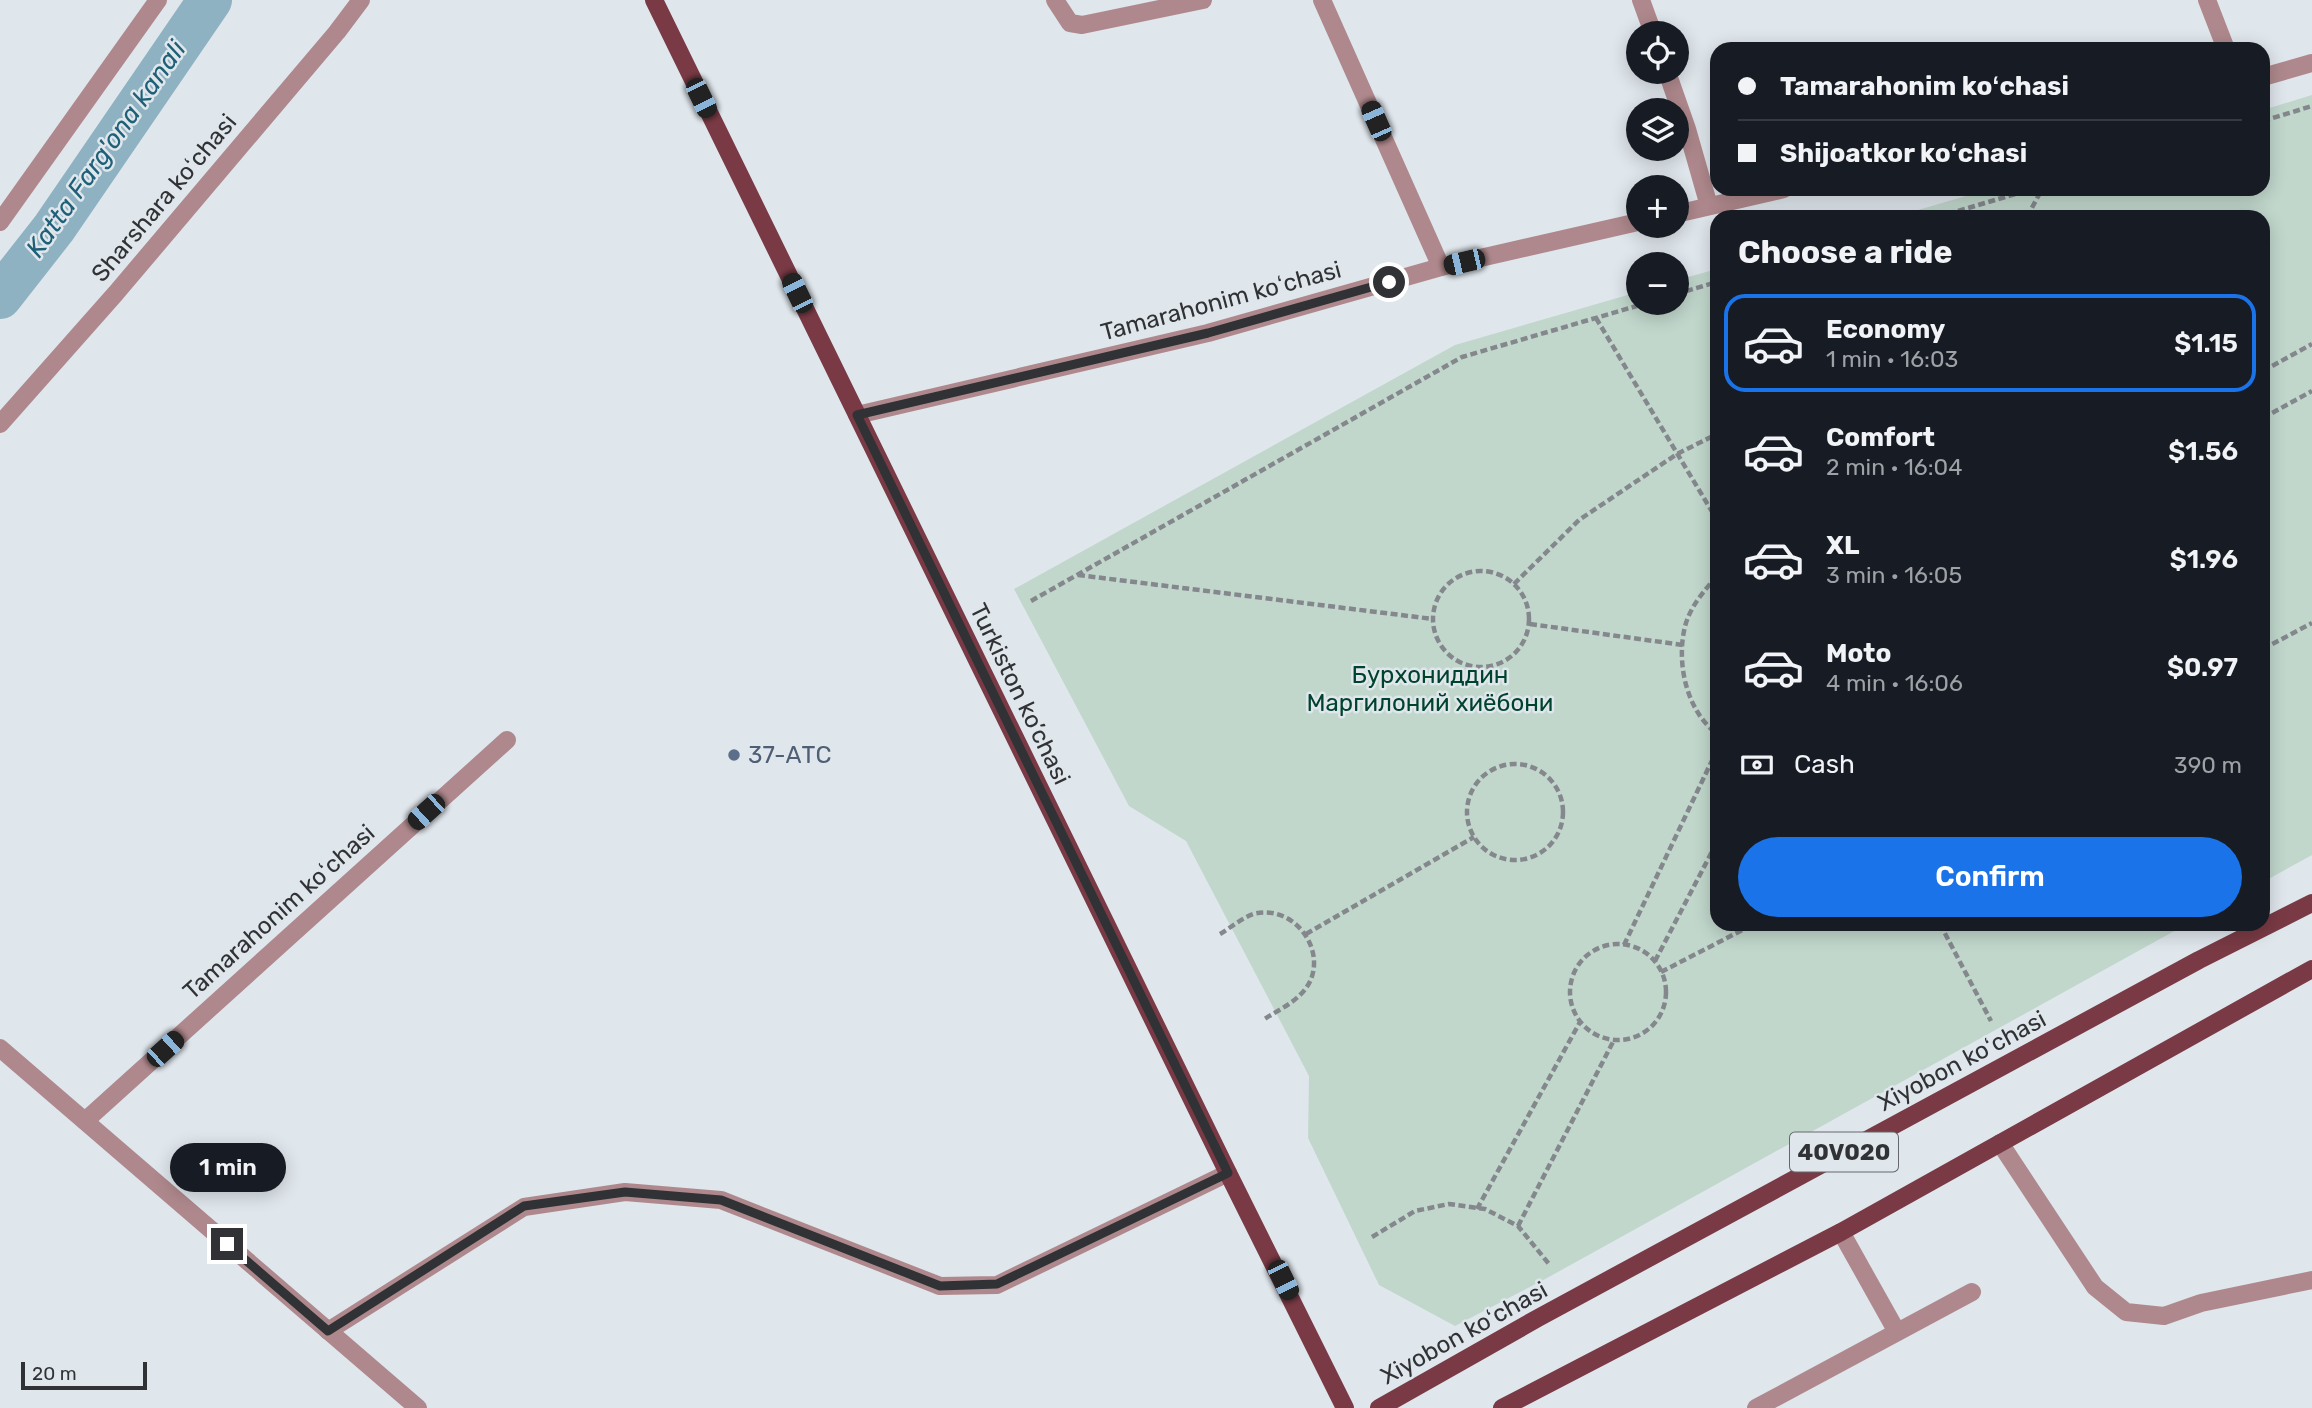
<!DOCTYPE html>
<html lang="en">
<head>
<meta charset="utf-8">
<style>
	body { margin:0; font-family:Rubik,sans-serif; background:#20242c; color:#f1f3f6; height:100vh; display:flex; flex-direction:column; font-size:26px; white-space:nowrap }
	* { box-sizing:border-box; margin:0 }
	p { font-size:23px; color:#9ea1a6 }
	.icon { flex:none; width:38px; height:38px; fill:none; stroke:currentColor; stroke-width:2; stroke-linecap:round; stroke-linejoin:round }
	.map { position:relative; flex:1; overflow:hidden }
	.sheet { position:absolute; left:1710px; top:210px; width:560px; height:721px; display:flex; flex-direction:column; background:#171b24; border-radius:21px; box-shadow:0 4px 18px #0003 }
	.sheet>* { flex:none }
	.banner { position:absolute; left:1710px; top:42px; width:560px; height:154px; border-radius:21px; box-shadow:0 4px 18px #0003; display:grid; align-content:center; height:154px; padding:0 28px; background:#171b24 }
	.fabs { position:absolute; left:1626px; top:21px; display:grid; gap:14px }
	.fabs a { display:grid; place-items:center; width:63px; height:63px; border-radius:50%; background:#171b24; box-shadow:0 4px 18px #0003; font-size:35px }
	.scale { position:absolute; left:21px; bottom:18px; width:126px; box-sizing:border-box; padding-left:7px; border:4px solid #303235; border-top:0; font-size:19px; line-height:24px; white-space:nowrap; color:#303235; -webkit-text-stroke:5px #dfe6ec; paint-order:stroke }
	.end { position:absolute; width:32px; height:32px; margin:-16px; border:9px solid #303235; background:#fff; box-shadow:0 0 0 4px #fff }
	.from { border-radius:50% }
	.bubble { position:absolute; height:49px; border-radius:24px; background:#171b24; box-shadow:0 4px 18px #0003; font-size:23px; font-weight:600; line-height:49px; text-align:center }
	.car { position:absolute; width:21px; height:42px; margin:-21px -10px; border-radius:9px; box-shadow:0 0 5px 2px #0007; background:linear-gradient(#222 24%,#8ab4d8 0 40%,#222 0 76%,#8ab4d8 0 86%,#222 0) }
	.banner b { display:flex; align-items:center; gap:24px; height:66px; font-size:26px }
	.banner b+b { border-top:2px solid #363941 }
	.banner i { width:18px; height:18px; background:#f1f3f6 }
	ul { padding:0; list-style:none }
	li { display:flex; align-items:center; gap:21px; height:98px; margin:0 14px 10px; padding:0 14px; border:4px solid transparent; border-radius:21px }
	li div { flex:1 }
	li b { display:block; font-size:26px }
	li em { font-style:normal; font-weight:600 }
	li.current { border-color:#1a73e8 }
	li>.icon { width:63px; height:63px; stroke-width:1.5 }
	h2 { padding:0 28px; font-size:32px; line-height:84px }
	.pay { display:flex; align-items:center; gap:18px; height:77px; padding:0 28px; font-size:26px }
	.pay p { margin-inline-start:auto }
	.primary-button { display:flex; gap:14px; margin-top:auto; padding:14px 28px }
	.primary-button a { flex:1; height:80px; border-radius:42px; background:#1a73e8; color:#fff; font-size:28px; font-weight:600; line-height:80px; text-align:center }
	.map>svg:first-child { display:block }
	.green { fill:#c1d7cc }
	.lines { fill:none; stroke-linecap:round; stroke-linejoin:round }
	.canal { stroke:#8eb2c1; stroke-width:44 }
	.path { stroke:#84888d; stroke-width:4.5; stroke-dasharray:7 3.5; stroke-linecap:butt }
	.minor { stroke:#ae888c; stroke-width:18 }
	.major { stroke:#793a45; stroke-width:18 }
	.route { stroke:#303235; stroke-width:9 }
	.service-dot { fill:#5c6f8a; stroke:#dfe6ec; stroke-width:2.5 }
	.labels { text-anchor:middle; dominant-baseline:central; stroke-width:5; stroke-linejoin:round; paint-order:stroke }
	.shield { fill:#dfe6ec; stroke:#64686c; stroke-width:2 }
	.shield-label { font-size:23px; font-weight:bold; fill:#303235 }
	.street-label { font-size:24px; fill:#303235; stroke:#dfe6ec }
	.park-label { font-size:24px; fill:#00432c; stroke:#dfe6ec }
	.service-label { font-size:24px; fill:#4e5e75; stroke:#dfe6ec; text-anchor:start }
	.water-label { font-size:26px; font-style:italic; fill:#1e6077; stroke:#dfe6ec }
</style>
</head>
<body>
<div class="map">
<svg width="2312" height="1408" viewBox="0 0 2312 1408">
	<rect width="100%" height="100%" fill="#dfe6ec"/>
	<g class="green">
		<polygon points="2312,95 2312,855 2263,882 2263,217 1894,217 1990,189 2263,189 2263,110"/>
		<polygon points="1717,269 1717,924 2187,924 1547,1278 1455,1326 1379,1285 1308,1138 1309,1076 1186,841 1129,806 1014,589 1455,345 1638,292 1638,303 1676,303 1677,280"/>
	</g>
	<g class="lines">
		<polyline class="canal" points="0,297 54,228 210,0"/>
		<g class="path">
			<polyline points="2263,121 2312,106"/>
			<polyline points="1938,217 2032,189"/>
			<polyline points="2027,217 2042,189"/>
			<polyline points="1676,294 1717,282"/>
			<polyline points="1596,318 1717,520"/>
			<polyline points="2263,371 2312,344"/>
			<polyline points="2263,418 2312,391"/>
			<circle cx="1481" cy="619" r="48"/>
			<polyline points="1078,575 1433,619"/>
			<path d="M1717 576C1703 592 1688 609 1684 631 1677 666 1687 711 1717 734"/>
			<polyline points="1514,584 1579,520 1677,454 1717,434"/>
			<polyline points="1031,601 1462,357 1647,303"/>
			<polyline points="1530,624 1683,645"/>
			<polyline points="2263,649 2312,623"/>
			<circle cx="1515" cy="812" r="48"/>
			<polyline points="1940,924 1991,1021"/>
			<path d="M1220 934C1230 928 1242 918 1253 914 1299 902 1335 962 1300 995 1290 1005 1275 1012 1263 1020"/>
			<polyline points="1306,934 1474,837"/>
			<circle cx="1618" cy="992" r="48"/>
			<polyline points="1624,945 1717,750"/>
			<polyline points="1655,961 1717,842"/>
			<polyline points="1661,972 1754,924"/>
			<polyline points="1477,1209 1580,1022"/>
			<polyline points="1518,1226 1614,1040"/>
			<polyline points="1372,1237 1415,1211 1449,1204 1485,1209 1518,1226 1549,1264"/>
		</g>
		<g class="minor">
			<polyline points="1055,0 1070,23 1082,25 1203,0"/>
			<polyline points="1322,0 1441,267"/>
			<polyline points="1641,0 1653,33"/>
			<polyline points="2207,0 2226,49"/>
			<polyline points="1667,72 1687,129 1709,206"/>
			<polyline points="2263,77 2312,63"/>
			<polyline points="1676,214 1784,189"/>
			<polyline points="0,222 158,0"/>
			<polyline points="857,415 1208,333 1441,267 1638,222"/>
			<polyline points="0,424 116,293 337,32 361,0"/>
			<polyline points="0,1048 418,1408"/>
			<polyline points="85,1121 507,740"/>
			<polyline points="2000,1143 2095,1287 2126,1312 2164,1316 2201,1303 2312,1280"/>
			<polyline points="1841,1232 1897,1332"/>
			<polyline points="328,1331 524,1207 625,1192 721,1200 940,1286 997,1285 1228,1173"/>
			<polyline points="1756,1408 1972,1292"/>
		</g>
		<g class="major">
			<polyline points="654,0 1228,1173 1345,1408"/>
			<polyline points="1379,1408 1538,1318 2199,960 2312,903"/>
			<polyline points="1502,1408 1841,1232 2312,969"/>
		</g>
	</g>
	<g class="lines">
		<polyline class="route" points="227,1244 328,1331 524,1206 625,1192 721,1200 940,1286 997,1284 1228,1173 857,415 1208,333 1389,282"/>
	</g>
	<circle class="service-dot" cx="734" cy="755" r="7"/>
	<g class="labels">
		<rect class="shield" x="1790" y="1132.5" width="108" height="39" rx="5"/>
		<g class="shield-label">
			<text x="1844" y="1152">40V020</text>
		</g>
		<g class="street-label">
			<text transform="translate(164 198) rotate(-50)">Sharshara koʻchasi</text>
			<text transform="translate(1221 301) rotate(-15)">Tamarahonim koʻchasi</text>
			<text transform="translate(1020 694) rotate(64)">Turkiston ko’chasi</text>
			<text transform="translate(279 912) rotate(-42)">Tamarahonim koʻchasi</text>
			<text transform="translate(1962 1061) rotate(-28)">Xiyobon koʻchasi</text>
			<text transform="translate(1464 1333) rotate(-29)">Xiyobon koʻchasi</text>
		</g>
		<g class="park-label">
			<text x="1430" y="675">Бурхониддин<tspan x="1430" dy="28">Маргилоний хиёбони</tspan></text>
		</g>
		<g class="service-label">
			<text x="748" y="755">37-АТС</text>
		</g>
		<g class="water-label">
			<text transform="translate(106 149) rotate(-55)">Katta Farg'ona kanali</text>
		</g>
	</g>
</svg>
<div class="fabs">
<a><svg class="icon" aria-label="locate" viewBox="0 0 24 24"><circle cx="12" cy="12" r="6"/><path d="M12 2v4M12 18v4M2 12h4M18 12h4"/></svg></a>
<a><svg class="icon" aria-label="layers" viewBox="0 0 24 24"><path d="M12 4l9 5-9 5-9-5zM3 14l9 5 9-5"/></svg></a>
<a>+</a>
<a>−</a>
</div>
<div class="scale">20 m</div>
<i class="end from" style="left:1389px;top:282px"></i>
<i class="end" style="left:227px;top:1244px"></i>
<div class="bubble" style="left:170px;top:1143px;width:116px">1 min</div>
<i class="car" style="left:701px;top:98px;rotate:154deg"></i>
<i class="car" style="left:1376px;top:121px;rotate:336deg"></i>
<i class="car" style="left:1464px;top:262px;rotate:257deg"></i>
<i class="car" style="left:797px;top:293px;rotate:334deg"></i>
<i class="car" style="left:426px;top:812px;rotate:228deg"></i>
<i class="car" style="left:165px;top:1049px;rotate:48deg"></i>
<i class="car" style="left:1283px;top:1280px;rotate:154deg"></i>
<div class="banner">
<b><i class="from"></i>Tamarahonim koʻchasi</b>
<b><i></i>Shijoatkor koʻchasi</b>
</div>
<section class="sheet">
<h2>Choose a ride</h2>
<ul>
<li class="current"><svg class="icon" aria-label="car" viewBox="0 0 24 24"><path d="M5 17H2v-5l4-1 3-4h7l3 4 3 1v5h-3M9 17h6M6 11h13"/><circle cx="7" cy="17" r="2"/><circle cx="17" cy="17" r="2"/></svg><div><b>Economy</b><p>1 min · 16:03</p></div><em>$1.15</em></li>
<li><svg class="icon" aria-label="car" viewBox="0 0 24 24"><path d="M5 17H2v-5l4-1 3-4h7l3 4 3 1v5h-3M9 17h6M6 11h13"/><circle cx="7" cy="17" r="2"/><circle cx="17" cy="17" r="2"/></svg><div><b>Comfort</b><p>2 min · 16:04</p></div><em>$1.56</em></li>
<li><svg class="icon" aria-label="car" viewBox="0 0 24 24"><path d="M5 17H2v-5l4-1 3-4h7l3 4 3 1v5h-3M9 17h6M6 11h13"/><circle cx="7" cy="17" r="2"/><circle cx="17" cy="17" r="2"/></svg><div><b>XL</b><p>3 min · 16:05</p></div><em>$1.96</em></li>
<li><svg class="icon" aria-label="car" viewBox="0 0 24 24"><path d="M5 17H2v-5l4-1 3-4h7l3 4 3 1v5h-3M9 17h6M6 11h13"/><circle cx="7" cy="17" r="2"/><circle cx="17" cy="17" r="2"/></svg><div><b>Moto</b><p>4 min · 16:06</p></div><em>$0.97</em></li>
</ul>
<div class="pay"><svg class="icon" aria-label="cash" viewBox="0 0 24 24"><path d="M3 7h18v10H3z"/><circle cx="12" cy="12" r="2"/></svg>Cash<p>390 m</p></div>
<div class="primary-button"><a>Confirm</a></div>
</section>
</div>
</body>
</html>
